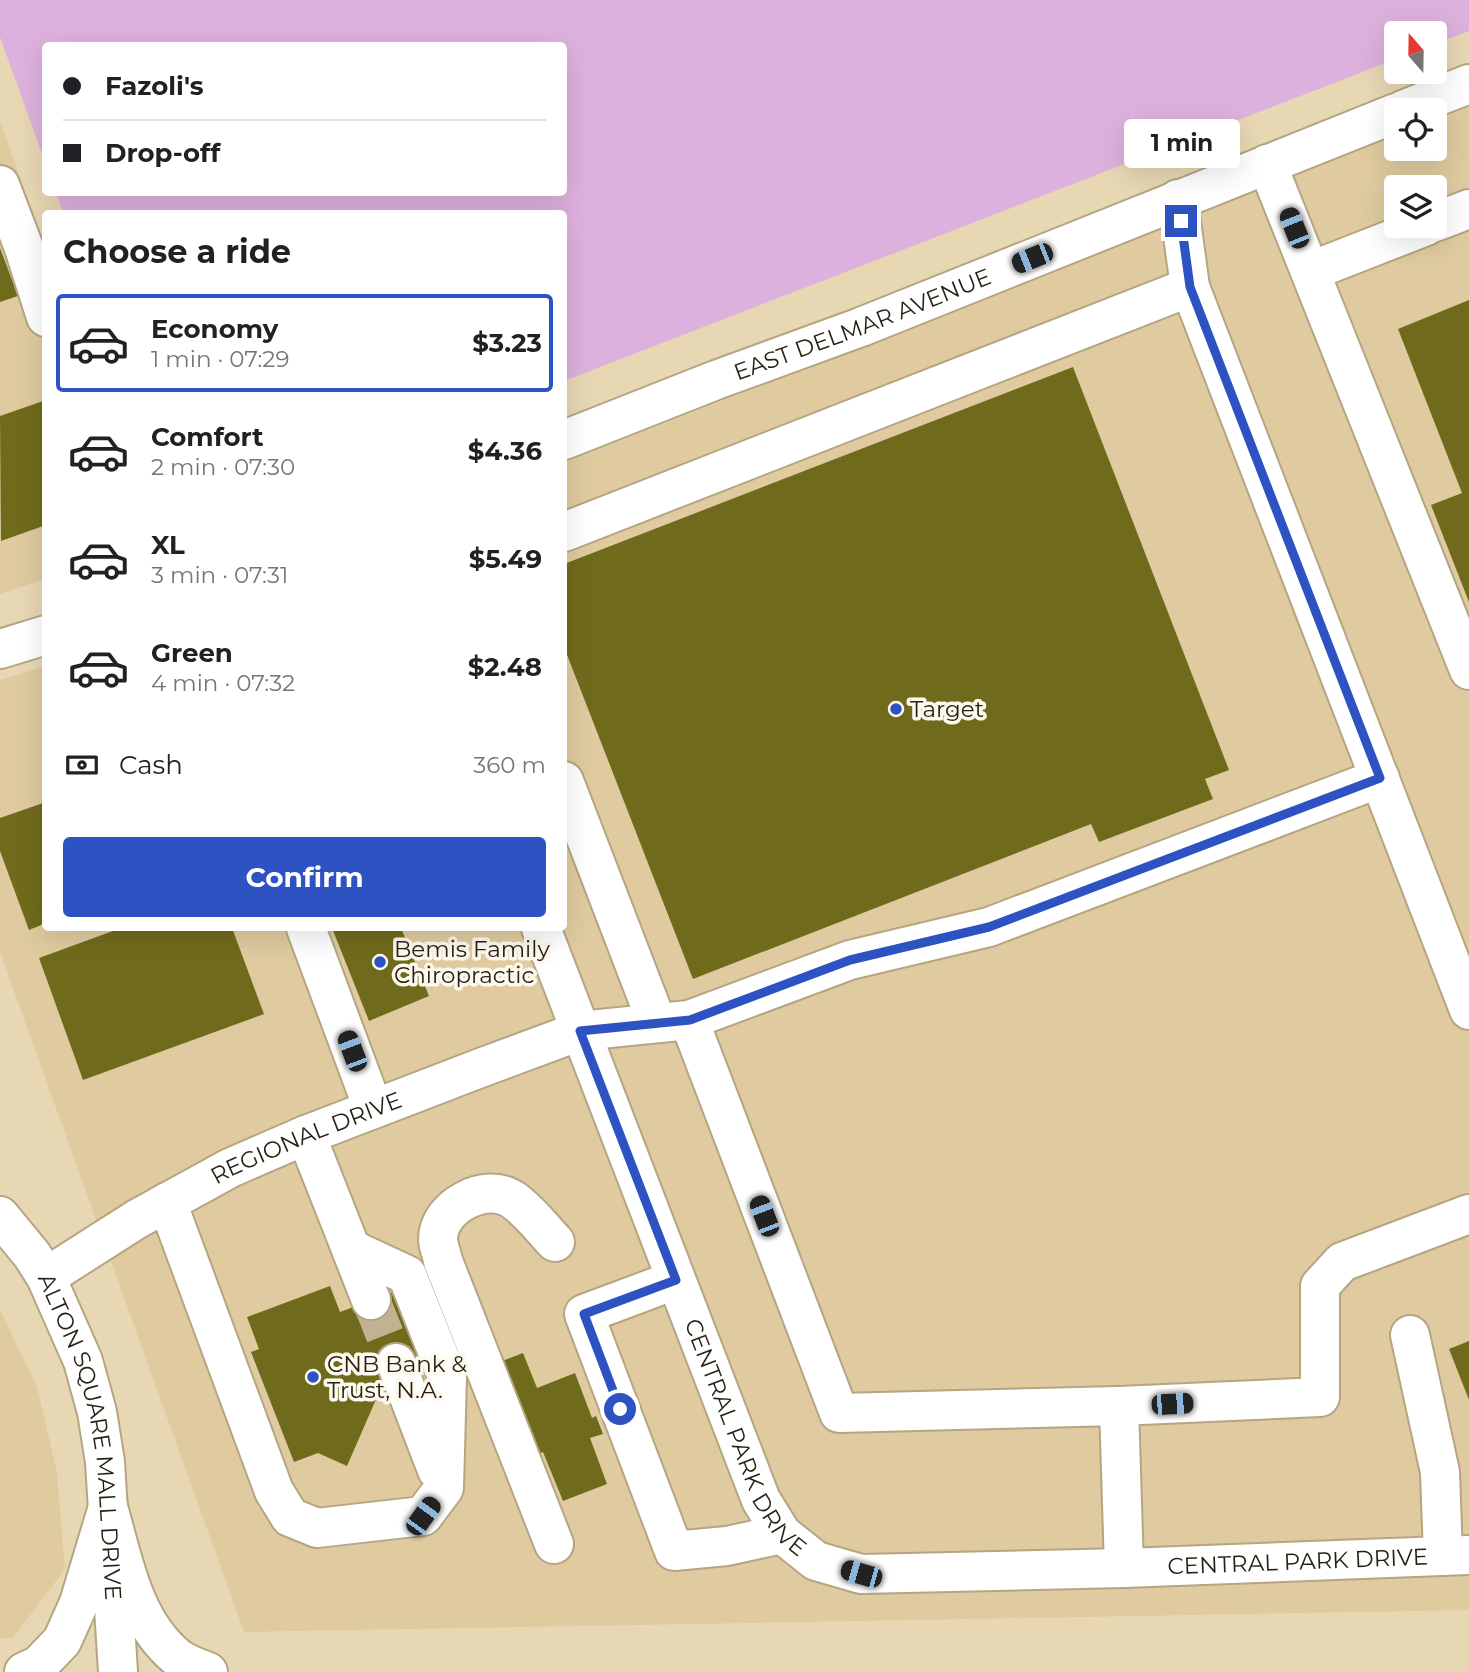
<!DOCTYPE html>
<html lang="en">
<head>
<meta charset="utf-8">
<style>
	body { margin:0; font-family:Montserrat,sans-serif; background:#f6f6f6; color:#202124; height:100vh; display:flex; flex-direction:column; font-size:26px; white-space:nowrap }
	* { box-sizing:border-box; margin:0 }
	p { font-size:23px; color:#757577 }
	.icon { flex:none; width:38px; height:38px; fill:none; stroke:currentColor; stroke-width:2; stroke-linecap:round; stroke-linejoin:round }
	.map { position:relative; flex:1; overflow:hidden }
	.drawer { position:absolute; left:42px; top:210px; width:525px; height:721px; display:flex; flex-direction:column; background:#fff; border-radius:7px; box-shadow:0 7px 28px #0002 }
	.drawer>* { flex:none }
	.hud { position:absolute; left:42px; top:42px; width:525px; height:154px; border-radius:7px; box-shadow:0 7px 28px #0002; display:grid; align-content:center; height:154px; padding:0 21px; background:#fff }
	.needle { width:46px; rotate:340deg }
	.buttons { position:absolute; left:1384px; top:21px; display:grid; gap:14px }
	.buttons a { display:grid; place-items:center; width:63px; height:63px; border-radius:7px; background:#fff; box-shadow:0 7px 28px #0002; font-size:35px }
	.end { position:absolute; width:32px; height:32px; margin:-16px; border:9px solid #2d52c2; background:#fff; box-shadow:0 0 0 4px #fff }
	.from { border-radius:50% }
	.bubble { position:absolute; height:49px; border-radius:7px; background:#fff; box-shadow:0 7px 28px #0002; font-size:23px; font-weight:700; line-height:49px; text-align:center }
	.car { position:absolute; width:21px; height:42px; margin:-21px -10px; border-radius:9px; box-shadow:0 0 5px 2px #0007; background:linear-gradient(#222 24%,#8ab4d8 0 40%,#222 0 76%,#8ab4d8 0 86%,#222 0) }
	.hud b { display:flex; align-items:center; gap:24px; height:66px; font-size:26px }
	.hud b+b { border-top:2px solid #e0e0e0 }
	.hud i { width:18px; height:18px; background:#202124 }
	ul { padding:0; list-style:none }
	li { display:flex; align-items:center; gap:21px; height:98px; margin:0 14px 10px; padding:0 7px; border:4px solid transparent; border-radius:7px }
	li div { flex:1 }
	li b { display:block; font-size:26px }
	li em { font-style:normal; font-weight:700 }
	li.current { border-color:#2d52c2 }
	li>.icon { width:63px; height:63px; stroke-width:1.5 }
	h2 { padding:0 21px; font-size:32px; line-height:84px }
	.pay { display:flex; align-items:center; gap:18px; height:77px; padding:0 21px; font-size:26px }
	.pay p { margin-inline-start:auto }
	.button { display:flex; gap:14px; margin-top:auto; padding:14px 21px }
	.button a { flex:1; height:80px; border-radius:7px; background:#2d52c2; color:#fff; font-size:28px; font-weight:700; line-height:80px; text-align:center }
	.map>svg:first-child { display:block }
	.built { fill:#dfcb9f; fill-rule:evenodd }
	.green { fill:#ddb1dd }
	.building { fill:#706b1c }
	.lines { fill:none; stroke-linecap:round; stroke-linejoin:round }
	.minor-tunnel { stroke:#c1b293; stroke-width:38; stroke-dasharray:38 19; stroke-linecap:butt }
	.minor-casing { stroke:#b5a582; stroke-width:42 }
	.major-casing { stroke:#b5a582; stroke-width:42 }
	.minor { stroke:#fff; stroke-width:38 }
	.major { stroke:#fff; stroke-width:38 }
	.route { stroke:#2d52c2; stroke-width:9 }
	.poi-dot { fill:#2d52c2; stroke:#fef9ee; stroke-width:2.5 }
	.labels { text-anchor:middle; dominant-baseline:central; stroke-width:7; stroke-linejoin:round; paint-order:stroke }
	.street-label { font-size:23px; fill:#261f12; stroke:#fef9ee }
	.poi-label { font-size:23px; fill:#261f12; stroke:#fef9ee; text-anchor:start }
</style>
</head>
<body>
<div class="map">
<svg width="1469" height="1672" viewBox="0 0 1469 1672">
	<rect width="100%" height="100%" fill="#e8d7b3"/>
	<g class="built">
		<path d="M1469 106V1610L244 1632 0 952V680L45 666 46 928H564V463L1396 135V149H1435V120ZM1396 187H1435V226H1396Z"/>
		<polygon points="0,121 46,251 45,579 0,594"/>
		<polygon points="0,1310 37,1387 57,1473 65,1569 13,1638 0,1638"/>
	</g>
	<polygon class="green" points="0,0 1469,0 1469,31 1435,44 1435,33 1396,33 1396,59 564,381 564,214 64,214 56,193 564,192 564,46 46,46 45,162 0,37"/>
	<g class="building">
		<polygon points="0,248 18,296 0,302"/>
		<polygon points="1469,300 1469,602 1431,505 1462,493 1398,329"/>
		<polygon points="1073,367 1229,770 1205,779 1213,799 1099,842 1091,824 693,979 564,647 564,564"/>
		<polygon points="46,400 46,525 1,541 0,416"/>
		<polygon points="46,802 46,923 29,930 0,851 0,818"/>
		<polygon points="121,928 232,928 264,1014 83,1080 39,958"/>
		<polygon points="332,928 401,928 429,996 369,1021"/>
		<polygon points="330,1286 340,1312 402,1289 426,1352 391,1365 347,1466 318,1453 294,1462 251,1352 259,1349 247,1317"/>
		<polygon points="1469,1341 1469,1400 1449,1349"/>
		<polygon points="523,1353 537,1388 575,1373 592,1418 596,1416 603,1434 590,1438 607,1484 563,1501 543,1452 534,1456 499,1362"/>
	</g>
	<g class="lines">
		<polyline class="minor-tunnel" points="371,1300 396,1363"/>
		<defs>
			<g id="minor">
				<polyline points="1403,110 1469,84"/>
				<polyline points="1267,164 1469,670"/>
				<polyline points="0,185 24,248 46,317"/>
				<polyline points="1435,222 1469,209"/>
				<polyline points="1311,271 1426,226"/>
				<polyline points="1190,287 1469,1010"/>
				<path id="s1" d="M564 440 716 380 861 327 1396 113"/>
				<polyline points="564,532 1190,287 1178,199"/>
				<polyline points="0,649 46,635"/>
				<polyline points="564,781 657,1023"/>
				<polyline points="306,928 373,1108"/>
				<path id="s2" d="M541 928 761 1500 782 1534 816 1561 861 1574 1124 1568 1469 1555"/>
				<polyline points="689,1020 839,1413 1119,1406 1320,1397 1320,1286 1342,1262 1469,1214"/>
				<polyline points="167,1202 274,1491 290,1517 317,1528 423,1516 444,1488 447,1376 407,1275 351,1249 306,1135"/>
				<path id="s3" d="M0 1216 32 1255 46 1277 83 1361 97 1412 105 1462 118 1672"/>
				<polyline points="351,1249 371,1300"/>
				<path id="s4" d="M46 1277 137 1219 230 1168 306 1135 483 1067 580 1031 689 1020 850 960 989 927 1380 778"/>
				<polyline points="675,1280 584,1314 674,1551 727,1546 782,1534"/>
				<polyline points="1410,1335 1440,1472 1443,1556"/>
				<polyline points="396,1363 437,1470"/>
				<polyline points="1119,1406 1124,1568"/>
				<path d="M554 1544 443 1261C442 1254 438 1246 438 1239 438 1207 485 1182 512 1199 528 1210 542 1228 555 1242"/>
			</g>
			<g id="major">
				<path d="M108 1507C123 1559 133 1622 178 1658 186 1664 198 1668 208 1672"/>
				<polyline points="24,1672 39,1665 62,1641 79,1603 108,1507"/>
			</g>
		</defs>
		<use href="#minor" class="minor-casing"/>
		<use href="#major" class="major-casing"/>
		<use href="#minor" class="minor"/>
		<use href="#major" class="major"/>
	</g>
	<g class="lines">
		<polyline class="route" points="620,1409 584,1314 676,1280 580,1031 690,1020 850,960 989,927 1380,778 1190,287 1181,221"/>
	</g>
	<g class="poi-dot">
		<circle cx="896" cy="709" r="7"/>
		<circle cx="380" cy="962" r="7"/>
		<circle cx="313" cy="1377" r="7"/>
	</g>
	<g class="labels">
		<g class="street-label">
			<text stroke="none"><textPath href="#s1" startOffset="320">EAST DELMAR AVENUE</textPath></text>
			<text stroke="none"><textPath href="#s4" startOffset="296">REGIONAL DRIVE</textPath></text>
			<text stroke="none"><textPath href="#s2" startOffset="550">CENTRAL PARK DRIVE</textPath></text>
			<text stroke="none"><textPath href="#s3" startOffset="242">ALTON SQUARE MALL DRIVE</textPath></text>
			<text stroke="none"><textPath href="#s2" startOffset="1180">CENTRAL PARK DRIVE</textPath></text>
		</g>
		<g class="poi-label">
			<text x="910" y="709">Target</text>
			<text x="394" y="949">Bemis Family<tspan x="394" dy="26">Chiropractic</tspan></text>
			<text x="327" y="1364">CNB Bank &amp;<tspan x="327" dy="26">Trust, N.A.</tspan></text>
		</g>
	</g>
</svg>
<div class="buttons">
<a><svg class="needle" viewBox="-14 -14 28 28"><path d="M0-13l5 13h-10z" fill="#e53935"/><path d="M0 13l5-13h-10z" fill="#757577"/></svg></a>
<a><svg class="icon" aria-label="locate" viewBox="0 0 24 24"><circle cx="12" cy="12" r="6"/><path d="M12 2v4M12 18v4M2 12h4M18 12h4"/></svg></a>
<a><svg class="icon" aria-label="layers" viewBox="0 0 24 24"><path d="M12 4l9 5-9 5-9-5zM3 14l9 5 9-5"/></svg></a>
</div>
<i class="end from" style="left:620px;top:1409px"></i>
<i class="end" style="left:1181px;top:221px"></i>
<div class="bubble" style="left:1124px;top:119px;width:116px">1 min</div>
<i class="car" style="left:1294px;top:228px;rotate:338deg"></i>
<i class="car" style="left:1032px;top:258px;rotate:248deg"></i>
<i class="car" style="left:352px;top:1051px;rotate:339deg"></i>
<i class="car" style="left:764px;top:1216px;rotate:339deg"></i>
<i class="car" style="left:1172px;top:1404px;rotate:87deg"></i>
<i class="car" style="left:423px;top:1516px;rotate:36deg"></i>
<i class="car" style="left:861px;top:1574px;rotate:286deg"></i>
<div class="hud">
<b><i class="from"></i>Fazoli's</b>
<b><i></i>Drop-off</b>
</div>
<section class="drawer">
<h2>Choose a ride</h2>
<ul>
<li class="current"><svg class="icon" aria-label="car" viewBox="0 0 24 24"><path d="M5 17H2v-5l4-1 3-4h7l3 4 3 1v5h-3M9 17h6M6 11h13"/><circle cx="7" cy="17" r="2"/><circle cx="17" cy="17" r="2"/></svg><div><b>Economy</b><p>1 min · 07:29</p></div><em>$3.23</em></li>
<li><svg class="icon" aria-label="car" viewBox="0 0 24 24"><path d="M5 17H2v-5l4-1 3-4h7l3 4 3 1v5h-3M9 17h6M6 11h13"/><circle cx="7" cy="17" r="2"/><circle cx="17" cy="17" r="2"/></svg><div><b>Comfort</b><p>2 min · 07:30</p></div><em>$4.36</em></li>
<li><svg class="icon" aria-label="car" viewBox="0 0 24 24"><path d="M5 17H2v-5l4-1 3-4h7l3 4 3 1v5h-3M9 17h6M6 11h13"/><circle cx="7" cy="17" r="2"/><circle cx="17" cy="17" r="2"/></svg><div><b>XL</b><p>3 min · 07:31</p></div><em>$5.49</em></li>
<li><svg class="icon" aria-label="car" viewBox="0 0 24 24"><path d="M5 17H2v-5l4-1 3-4h7l3 4 3 1v5h-3M9 17h6M6 11h13"/><circle cx="7" cy="17" r="2"/><circle cx="17" cy="17" r="2"/></svg><div><b>Green</b><p>4 min · 07:32</p></div><em>$2.48</em></li>
</ul>
<div class="pay"><svg class="icon" aria-label="cash" viewBox="0 0 24 24"><path d="M3 7h18v10H3z"/><circle cx="12" cy="12" r="2"/></svg>Cash<p>360 m</p></div>
<div class="button"><a>Confirm</a></div>
</section>
</div>
</body>
</html>
